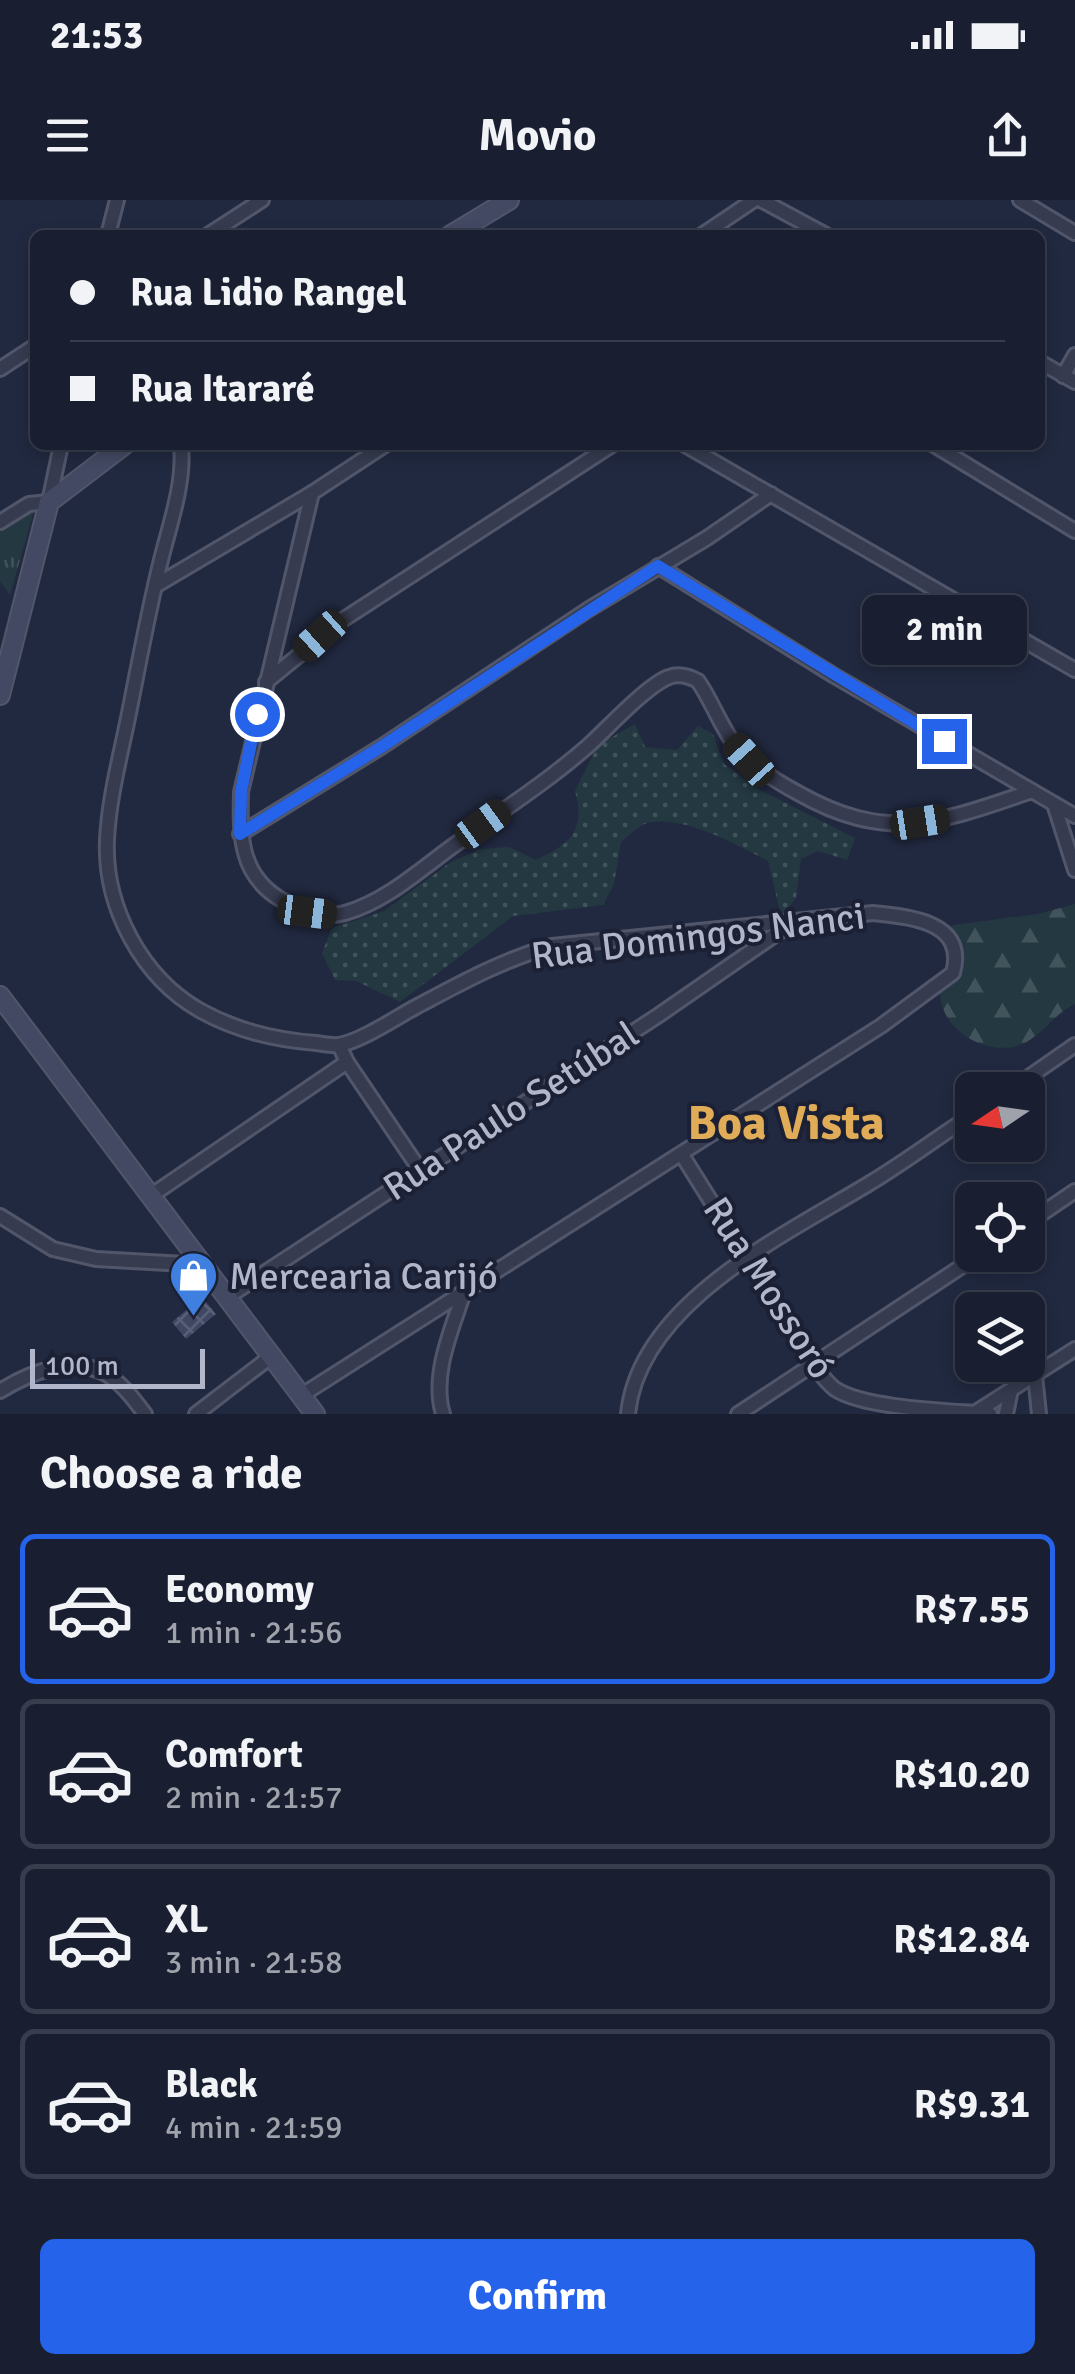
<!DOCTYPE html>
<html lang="en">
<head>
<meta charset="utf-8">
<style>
	body { margin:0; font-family:Signika,sans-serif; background:#262c3c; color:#f1f3f6; height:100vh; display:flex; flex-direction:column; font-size:38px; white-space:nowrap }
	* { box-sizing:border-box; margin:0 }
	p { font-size:32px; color:#9fa2ab }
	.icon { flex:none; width:55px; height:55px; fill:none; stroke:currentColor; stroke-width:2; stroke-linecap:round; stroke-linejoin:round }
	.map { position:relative; height:1214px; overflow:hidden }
	.side { display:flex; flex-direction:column; background:#191f30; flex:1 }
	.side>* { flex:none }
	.guide { position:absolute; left:30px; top:30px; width:1015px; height:220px; border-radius:15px; box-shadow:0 5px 15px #0003,0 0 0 2px #373d4c; display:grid; align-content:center; height:220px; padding:0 40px; background:#191f30 }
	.needle { width:65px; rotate:257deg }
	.tools { position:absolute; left:955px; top:872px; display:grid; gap:20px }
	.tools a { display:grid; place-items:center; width:90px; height:90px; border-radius:15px; background:#191f30; box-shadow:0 5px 15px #0003,0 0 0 2px #373d4c; font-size:50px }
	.scale { position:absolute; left:30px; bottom:25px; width:175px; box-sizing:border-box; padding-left:10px; border:5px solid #b1b6cb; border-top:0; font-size:28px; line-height:35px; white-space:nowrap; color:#b1b6cb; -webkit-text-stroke:8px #1b2034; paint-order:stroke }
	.end { position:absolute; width:45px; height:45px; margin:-22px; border:12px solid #2563eb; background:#fff; box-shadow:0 0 0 5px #fff }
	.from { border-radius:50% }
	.bubble { position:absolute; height:70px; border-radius:15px; background:#191f30; box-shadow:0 5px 15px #0003,0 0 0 2px #373d4c; font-size:32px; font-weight:700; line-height:70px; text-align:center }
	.car { position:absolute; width:30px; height:60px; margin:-30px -15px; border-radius:12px; box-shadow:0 0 8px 2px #0007; background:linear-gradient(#222 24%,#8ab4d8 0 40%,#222 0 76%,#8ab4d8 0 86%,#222 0) }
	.guide b { display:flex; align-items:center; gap:35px; height:95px; font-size:38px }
	.guide b+b { border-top:2px solid #373d4c }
	.guide i { width:25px; height:25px; background:#f1f3f6 }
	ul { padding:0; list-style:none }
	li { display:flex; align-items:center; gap:30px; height:150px; margin:0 20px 15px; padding:0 20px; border:5px solid #373d4c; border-radius:15px }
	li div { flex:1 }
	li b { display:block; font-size:38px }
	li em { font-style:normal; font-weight:700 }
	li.current { border-color:#2563eb }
	li>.icon { width:90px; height:90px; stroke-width:1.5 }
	h2 { padding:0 40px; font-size:45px; line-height:120px }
	.button { display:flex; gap:20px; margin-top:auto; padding:20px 40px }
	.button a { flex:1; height:115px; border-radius:15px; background:#2563eb; color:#fff; font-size:40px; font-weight:700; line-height:115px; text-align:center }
	.status { display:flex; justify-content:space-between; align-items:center; height:70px; padding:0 50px; background:#191f30; direction:ltr }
	.status svg { height:28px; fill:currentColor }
	header { display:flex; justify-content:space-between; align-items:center; height:130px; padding:0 40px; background:#191f30; font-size:45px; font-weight:700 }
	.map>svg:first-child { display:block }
	.grass { fill:url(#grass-dots) }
	.forest { fill:url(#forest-firs) }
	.park { fill:url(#park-tufts) }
	.building { fill:url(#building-cross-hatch) }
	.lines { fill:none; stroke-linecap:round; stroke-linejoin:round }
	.street-casing { stroke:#51566a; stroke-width:18 }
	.secondary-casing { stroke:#51566a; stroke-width:22 }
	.street { stroke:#363b50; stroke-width:12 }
	.secondary { stroke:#434963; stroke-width:18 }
	.route { stroke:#2563eb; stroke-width:12 }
	.labels { text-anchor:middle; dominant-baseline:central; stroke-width:8; stroke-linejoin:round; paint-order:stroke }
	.street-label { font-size:38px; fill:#b1b6cb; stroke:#1b2034 }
	.poi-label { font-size:38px; fill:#b1b6cb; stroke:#1b2034; text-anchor:start }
	.district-label { font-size:48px; font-weight:bold; fill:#e0ac57; stroke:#1b2034 }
</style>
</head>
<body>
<div class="status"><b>21:53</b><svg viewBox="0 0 49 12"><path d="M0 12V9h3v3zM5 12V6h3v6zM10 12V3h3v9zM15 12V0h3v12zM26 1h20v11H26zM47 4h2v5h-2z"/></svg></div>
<header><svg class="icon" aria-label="menu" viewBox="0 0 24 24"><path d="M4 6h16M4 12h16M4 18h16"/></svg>Movio<svg class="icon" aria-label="share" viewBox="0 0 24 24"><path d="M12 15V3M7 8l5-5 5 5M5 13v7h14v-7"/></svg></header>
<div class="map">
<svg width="1075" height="1214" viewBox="0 0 1075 1214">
	<defs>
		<pattern id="grass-dots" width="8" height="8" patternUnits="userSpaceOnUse" patternTransform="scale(2.5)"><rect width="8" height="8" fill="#233841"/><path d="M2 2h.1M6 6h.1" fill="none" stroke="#41535b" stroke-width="1.8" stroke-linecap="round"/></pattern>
		<pattern id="forest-firs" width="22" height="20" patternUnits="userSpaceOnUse" patternTransform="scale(2.5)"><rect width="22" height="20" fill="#233841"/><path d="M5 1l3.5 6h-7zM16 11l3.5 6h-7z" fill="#41535b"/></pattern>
		<pattern id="park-tufts" width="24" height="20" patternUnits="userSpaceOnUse" patternTransform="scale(2.5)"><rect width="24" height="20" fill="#233841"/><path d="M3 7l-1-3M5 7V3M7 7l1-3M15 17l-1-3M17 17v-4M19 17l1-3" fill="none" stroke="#41535b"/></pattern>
		<pattern id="building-cross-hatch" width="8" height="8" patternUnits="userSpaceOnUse" patternTransform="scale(2.5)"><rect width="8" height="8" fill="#404762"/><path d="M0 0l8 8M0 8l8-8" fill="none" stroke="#595f77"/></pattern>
	</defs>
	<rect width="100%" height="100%" fill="#212940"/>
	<path class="grass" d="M635 524 645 547 677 550 698 526 713 534 724 564 758 589 855 638 847 660 818 651 801 659 796 698 781 716 768 661C738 645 682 614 647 623 637 626 629 636 621 642L614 684 603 705 513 716 400 802 356 781 335 780 322 753 332 728 384 711 451 662 481 649 509 647 536 660C570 644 586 631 575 591L598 545Z"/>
	<path class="forest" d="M1075 704V804C1053 814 1043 836 1020 845 989 856 947 834 941 801 938 785 946 771 951 756L945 752 939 733 954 725 1038 714Z"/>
	<polygon class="park" points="35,307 10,395 0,381 0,330"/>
	<polygon class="building" points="202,1097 216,1114 186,1139 172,1122"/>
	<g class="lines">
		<defs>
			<g id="street">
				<polyline points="761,0 826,35"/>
				<polyline points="1020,0 1075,33"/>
				<polyline points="108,35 117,0"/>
				<polyline points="208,35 262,0"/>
				<polyline points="702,35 754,0"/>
				<polyline points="1040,162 1075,182"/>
				<polyline points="0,169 35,146"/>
				<polyline points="1063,176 1075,155"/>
				<path d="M181 245C185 284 169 326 160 364 148 413 139 463 129 513 121 554 109 597 107 640 104 707 142 778 201 811 237 831 275 840 316 843 323 844 332 846 339 845 361 841 394 819 414 808 459 784 502 760 552 746L873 713C909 717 967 721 953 773L881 826 302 1195"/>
				<polyline points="685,245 1075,470"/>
				<polyline points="934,245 1075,331"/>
				<path d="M312 293 241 592C240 634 239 674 280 699 299 710 322 719 345 713 388 701 424 666 460 641 503 610 548 581 588 546 607 529 647 485 669 477 679 473 689 476 698 481 711 500 719 522 732 541 748 564 774 580 798 593 888 644 941 622 1032 591"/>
				<polyline points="0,322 29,304 49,302 61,245"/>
				<polyline points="658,366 833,475 1075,616"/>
				<polyline points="155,386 312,293 385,245"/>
				<polyline points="266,482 341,421 612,245"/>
				<polyline points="1054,604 1075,670"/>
				<polyline points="240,634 381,547 589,409 707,338 771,294"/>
				<polyline points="339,845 347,862 420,970"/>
				<polyline points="1010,890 1075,845"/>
				<path d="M682 955 814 1166C821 1174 827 1183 835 1189 865 1209 953 1211 990 1214"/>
				<polyline points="152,995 347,862"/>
				<polyline points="0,1016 53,1049 96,1059 203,1065"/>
				<polyline points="1028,1023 1075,991"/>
				<polyline points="229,1096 659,815 789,725"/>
				<polyline points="1035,1175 1039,1214"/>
				<path d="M0 1191C29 1173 72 1155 106 1174 122 1183 134 1200 145 1214"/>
				<polyline points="976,1212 1075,1149"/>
				<polyline points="196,1214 273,1155"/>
				<path d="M443 1214C431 1175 452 1129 464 1092"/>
				<path d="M628 1214C639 1103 785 1035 870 983 905 962 938 937 972 915"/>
				<polyline points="738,1214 979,1055"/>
				<polyline points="1006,1214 1011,1190"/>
			</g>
			<g id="secondary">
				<polyline points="451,35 509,0"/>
				<polyline points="0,495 49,302 124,245"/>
				<polyline points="0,796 315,1214"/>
			</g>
		</defs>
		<use href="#street" class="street-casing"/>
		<use href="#secondary" class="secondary-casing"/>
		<use href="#street" class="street"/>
		<use href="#secondary" class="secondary"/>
	</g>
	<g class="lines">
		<polyline class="route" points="257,514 241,592 240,634 381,547 658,366 944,541"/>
	</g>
	<defs>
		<symbol id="shop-pin" viewBox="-11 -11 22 30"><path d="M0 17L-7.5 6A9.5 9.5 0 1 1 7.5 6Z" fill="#3f7fe0" stroke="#1b2034"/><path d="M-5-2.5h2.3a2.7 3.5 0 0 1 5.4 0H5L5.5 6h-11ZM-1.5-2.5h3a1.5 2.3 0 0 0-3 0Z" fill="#fff"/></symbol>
	</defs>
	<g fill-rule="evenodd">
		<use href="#shop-pin" x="166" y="1048" width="55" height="75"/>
	</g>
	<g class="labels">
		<g class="street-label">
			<text transform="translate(698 736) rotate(-7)">Rua Domingos Nanci</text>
			<text transform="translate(511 911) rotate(-33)">Rua Paulo Setúbal</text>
			<text transform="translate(769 1088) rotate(57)">Rua Mossoró</text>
		</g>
		<g class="poi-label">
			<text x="229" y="1076">Mercearia Carijó</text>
		</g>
		<g class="district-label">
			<text x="786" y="923">Boa Vista</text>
		</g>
	</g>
</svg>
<div class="tools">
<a><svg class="needle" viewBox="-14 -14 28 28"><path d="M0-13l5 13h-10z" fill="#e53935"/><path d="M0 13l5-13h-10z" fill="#9fa2ab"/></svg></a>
<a><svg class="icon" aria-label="locate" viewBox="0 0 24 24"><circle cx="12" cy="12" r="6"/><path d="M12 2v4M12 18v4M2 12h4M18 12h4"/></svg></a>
<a><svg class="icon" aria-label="layers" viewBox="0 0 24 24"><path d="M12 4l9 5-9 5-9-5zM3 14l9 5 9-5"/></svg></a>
</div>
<div class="scale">100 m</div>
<i class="end from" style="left:257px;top:514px"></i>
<i class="end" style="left:944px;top:541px"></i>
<div class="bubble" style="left:862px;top:395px;width:165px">2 min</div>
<i class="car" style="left:320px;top:436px;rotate:228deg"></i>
<i class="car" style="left:749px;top:560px;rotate:318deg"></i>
<i class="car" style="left:920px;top:622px;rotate:81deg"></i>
<i class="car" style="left:483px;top:624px;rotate:54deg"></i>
<i class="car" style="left:307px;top:712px;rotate:97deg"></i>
<div class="guide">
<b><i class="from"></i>Rua Lidio Rangel</b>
<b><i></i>Rua Itararé</b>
</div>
</div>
<section class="side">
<h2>Choose a ride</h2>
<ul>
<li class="current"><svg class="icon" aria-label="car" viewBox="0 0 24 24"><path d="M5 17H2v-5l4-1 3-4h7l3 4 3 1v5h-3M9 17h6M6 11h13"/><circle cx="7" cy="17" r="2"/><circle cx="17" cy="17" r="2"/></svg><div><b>Economy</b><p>1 min · 21:56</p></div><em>R$7.55</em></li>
<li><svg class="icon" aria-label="car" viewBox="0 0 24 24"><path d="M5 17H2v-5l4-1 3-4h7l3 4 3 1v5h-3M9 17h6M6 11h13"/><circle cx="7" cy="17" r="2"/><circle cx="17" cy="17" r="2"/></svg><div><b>Comfort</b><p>2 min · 21:57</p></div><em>R$10.20</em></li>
<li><svg class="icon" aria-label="car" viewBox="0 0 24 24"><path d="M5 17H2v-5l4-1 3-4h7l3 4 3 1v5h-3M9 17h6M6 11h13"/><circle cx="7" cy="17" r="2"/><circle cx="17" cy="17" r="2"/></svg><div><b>XL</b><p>3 min · 21:58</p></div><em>R$12.84</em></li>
<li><svg class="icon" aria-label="car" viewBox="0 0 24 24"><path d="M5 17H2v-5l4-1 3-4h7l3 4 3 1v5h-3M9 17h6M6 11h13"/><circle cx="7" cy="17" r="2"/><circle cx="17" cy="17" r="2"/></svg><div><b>Black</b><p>4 min · 21:59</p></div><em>R$9.31</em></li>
</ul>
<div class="button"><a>Confirm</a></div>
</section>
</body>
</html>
